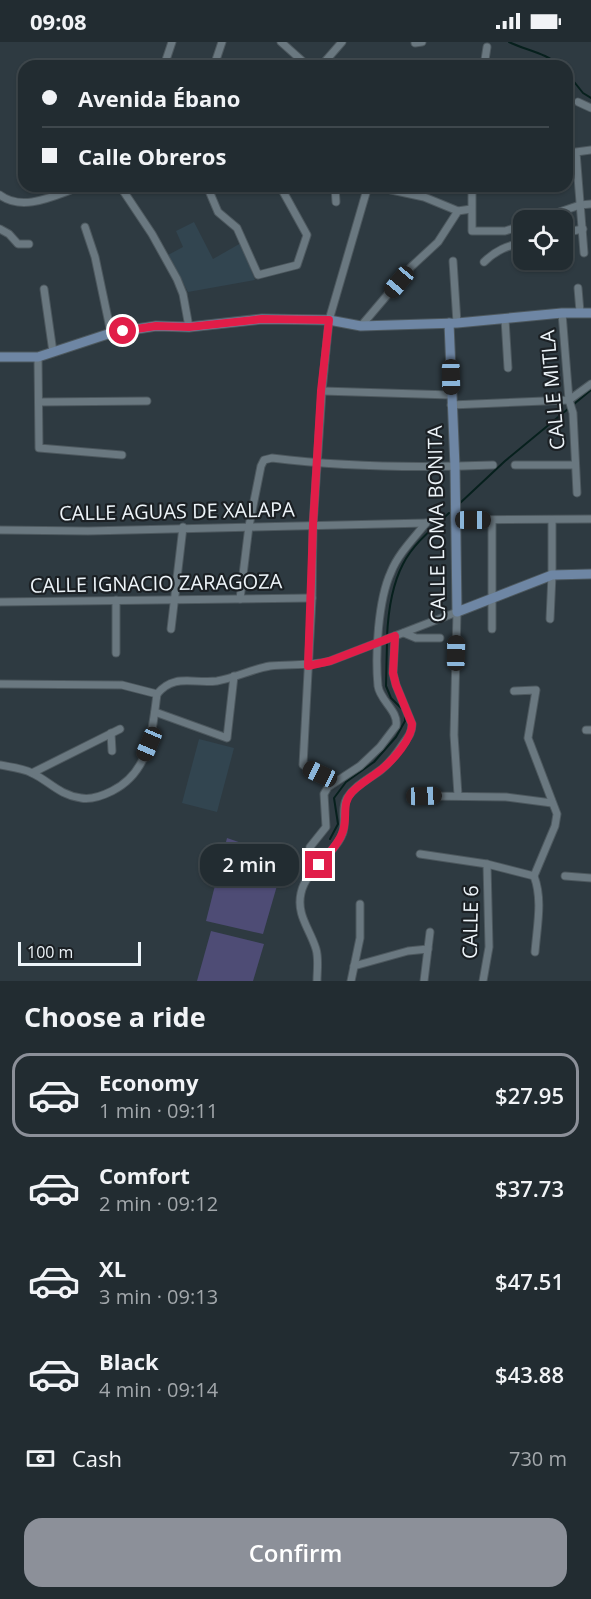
<!DOCTYPE html>
<html lang="en">
<head>
<meta charset="utf-8">
<style>
	body { margin:0; font-family:"Open Sans",sans-serif; background:#2a3439; color:#f1f3f6; height:100vh; display:flex; flex-direction:column; font-size:22px; white-space:nowrap }
	* { box-sizing:border-box; margin:0 }
	p { font-size:20px; color:#a2a7ab }
	.icon { flex:none; width:33px; height:33px; fill:none; stroke:currentColor; stroke-width:2; stroke-linecap:round; stroke-linejoin:round }
	.map { position:relative; height:939px; overflow:hidden }
	.sheet { display:flex; flex-direction:column; background:#222c31; flex:1 }
	.sheet>* { flex:none }
	.guide { position:absolute; left:18px; top:18px; width:555px; height:132px; border-radius:18px; box-shadow:0 2px 4px #0004,0 0 0 2px #3f484d; display:grid; align-content:center; height:132px; padding:0 24px; background:#222c31 }
	.controls { position:absolute; left:513px; top:168px; display:grid; gap:12px }
	.controls a { display:grid; place-items:center; width:60px; height:60px; border-radius:12px; background:#222c31; box-shadow:0 2px 4px #0004,0 0 0 2px #3f484d; font-size:30px }
	.scale { position:absolute; left:18px; bottom:15px; width:123px; box-sizing:border-box; padding-left:6px; border:3px solid #edf4f9; border-top:0; font-size:16px; line-height:21px; white-space:nowrap; color:#edf4f9; -webkit-text-stroke:4px #1b2024; paint-order:stroke }
	.end { position:absolute; width:27px; height:27px; margin:-14px; border:8px solid #e11d48; background:#fff; box-shadow:0 0 0 3px #fff }
	.from { border-radius:50% }
	.bubble { position:absolute; height:42px; border-radius:18px; background:#222c31; box-shadow:0 2px 4px #0004,0 0 0 2px #3f484d; font-size:20px; font-weight:600; line-height:42px; text-align:center }
	.car { position:absolute; width:18px; height:36px; margin:-18px -9px; border-radius:8px; box-shadow:0 0 4px 2px #0007; background:linear-gradient(#222 24%,#8ab4d8 0 40%,#222 0 76%,#8ab4d8 0 86%,#222 0) }
	.guide b { display:flex; align-items:center; gap:21px; height:57px; font-size:22px }
	.guide b+b { border-top:2px solid #3f484d }
	.guide i { width:15px; height:15px; background:#f1f3f6 }
	ul { padding:0; list-style:none }
	li { display:flex; align-items:center; gap:18px; height:84px; margin:0 12px 9px; padding:0 12px; border:3px solid transparent; border-radius:18px }
	li div { flex:1 }
	li b { display:block; font-size:22px }
	li em { font-style:normal; font-weight:600 }
	li.current { border-color:#8c9099 }
	li>.icon { width:54px; height:54px; stroke-width:1.5 }
	h2 { padding:0 24px; font-size:27px; line-height:72px }
	.pay { display:flex; align-items:center; gap:15px; height:66px; padding:0 24px; font-size:22px }
	.pay p { margin-inline-start:auto }
	.button { display:flex; gap:12px; margin-top:auto; padding:12px 24px }
	.button a { flex:1; height:69px; border-radius:18px; background:#8c9099; color:#fff; font-size:24px; font-weight:600; line-height:69px; text-align:center }
	.status { display:flex; justify-content:space-between; align-items:center; height:42px; padding:0 30px; background:#222c31; direction:ltr }
	.status svg { height:16px; fill:currentColor }
	.map>svg:first-child { display:block }
	.built { fill:#324550 }
	.green { fill:#4e4c75 }
	.lines { fill:none; stroke-linecap:round; stroke-linejoin:round }
	.stream { stroke:#07201d; stroke-width:2 }
	.street-casing { stroke:#4d585e; stroke-width:9 }
	.secondary-casing { stroke:#4d585e; stroke-width:11 }
	.street { stroke:#6a7880; stroke-width:7 }
	.secondary { stroke:#6e86a4; stroke-width:9 }
	.route { stroke:#e11d48; stroke-width:8 }
	.labels { text-anchor:middle; dominant-baseline:central; stroke-width:4.5; stroke-linejoin:round; paint-order:stroke }
	.street-label { font-size:20px; fill:#edf4f9; stroke:#1b2024 }
</style>
</head>
<body>
<div class="status"><b>09:08</b><svg viewBox="0 0 49 12"><path d="M0 12V9h3v3zM5 12V6h3v6zM10 12V3h3v9zM15 12V0h3v12zM26 1h20v11H26zM47 4h2v5h-2z"/></svg></div>
<div class="map">
<svg width="591" height="939" viewBox="0 0 591 939">
	<rect width="100%" height="100%" fill="#2e3a41"/>
	<g class="built">
		<polygon points="194,180 213,217 241,201 255,238 188,250 168,213 183,205 176,189"/>
		<polygon points="199,697 234,706 217,770 182,761"/>
	</g>
	<g class="green">
		<polygon points="227,796 285,816 263,892 206,879"/>
		<polygon points="211,889 264,902 253,939 197,939"/>
	</g>
	<g class="lines">
		<g class="stream">
			<path d="M509 0C525 8 547 11 560 24"/>
			<polyline points="567,31 583,51 591,56"/>
			<polyline points="459,462 505,419 591,348"/>
			<path d="M387 595C388 572 392 543 403 522 413 502 433 486 449 471"/>
			<polyline points="387,600 386,644 391,656 402,667"/>
			<polyline points="330,797 338,782 334,756 346,740 374,720 396,695 405,679 405,672"/>
		</g>
		<defs>
			<g id="street">
				<polyline points="281,0 308,24"/>
				<polyline points="415,1 422,0"/>
				<polyline points="164,24 172,0"/>
				<polyline points="214,24 222,0"/>
				<polyline points="321,24 342,0"/>
				<polyline points="484,24 487,5"/>
				<polyline points="578,60 591,66"/>
				<polyline points="120,144 152,192 177,237 183,252 189,285"/>
				<polyline points="207,144 218,170 237,186 258,233 297,223 307,193 280,144"/>
				<polyline points="335,144 336,160"/>
				<polyline points="373,144 424,155 458,169"/>
				<polyline points="472,144 472,189 505,189 524,183"/>
				<path d="M0 153C24 171 57 152 82 144"/>
				<polyline points="536,178 580,163 591,162"/>
				<polyline points="85,185 95,215 111,291"/>
				<polyline points="0,187 9,192 18,202 29,202"/>
				<polyline points="562,191 583,187"/>
				<polyline points="584,211 576,110 591,108"/>
				<polyline points="453,219 457,281"/>
				<path d="M484 220C496 208 507 204 524 200"/>
				<polyline points="578,246 580,270"/>
				<polyline points="44,247 53,310"/>
				<polyline points="562,271 569,358 573,371 577,451"/>
				<polyline points="505,277 508,326"/>
				<polyline points="361,284 411,225 438,200 458,169 471,167"/>
				<polyline points="38,315 39,406 122,413"/>
				<polyline points="322,349 451,353"/>
				<polyline points="40,360 147,359"/>
				<polyline points="451,363 569,358 591,342"/>
				<polyline points="515,423 575,423"/>
				<polyline points="455,478 591,477"/>
				<polyline points="492,478 492,587"/>
				<polyline points="0,488 88,489 426,481"/>
				<path d="M240 557 249 484 261 424 264 418 272 416C345 425 420 426 493 423"/>
				<polyline points="116,558 116,611"/>
				<polyline points="0,560 312,556"/>
				<polyline points="550,577 552,533 552,478"/>
				<polyline points="171,587 183,485"/>
				<polyline points="404,591 416,596 440,596"/>
				<polyline points="0,642 122,643 157,652"/>
				<path d="M514 649 536 648 528 696 557 772 555 784 534 834C543 858 537 884 535 910"/>
				<path d="M157 652C174 631 193 642 217 639 235 636 252 627 270 624 290 622 310 624 330 619L457 570 454 693 458 753"/>
				<polyline points="155,670 227,696 234,634"/>
				<polyline points="586,688 591,688"/>
				<polyline points="111,691 112,709"/>
				<path d="M0 723C10 725 22 726 32 731 49 739 59 753 81 756 91 758 104 753 112 749 150 730 152 690 157 652"/>
				<polyline points="32,731 120,687"/>
				<polyline points="335,739 303,723 312,556 313,483 322,349 329,278 368,144"/>
				<polyline points="424,754 506,755 552,761"/>
				<path d="M310 805 326 785 324 752 328 745 360 724 380 705 396 684C399 669 380 659 378 644 375 613 378 558 391 530 398 512 414 496 426 481"/>
				<polyline points="420,812 487,822 534,834"/>
				<polyline points="565,834 591,836"/>
				<polyline points="354,924 408,909 428,907"/>
				<path d="M317 939C317 929 319 917 316 907 310 887 296 873 301 851 306 828 331 815 341 795 348 783 340 768 347 756 355 743 371 736 382 727 391 720 397 711 403 702 408 695 412 691 412 682L396 643 393 631 395 594"/>
				<polyline points="351,939 360,896 360,862"/>
				<polyline points="424,939 430,890"/>
				<polyline points="483,939 489,905 487,822"/>
			</g>
			<g id="secondary">
				<polyline points="449,281 455,425 457,570 552,533 591,532"/>
				<polyline points="0,315 38,315 111,291 156,284 189,285 262,277 329,278 361,284 457,281 562,271 591,271"/>
			</g>
		</defs>
		<use href="#street" class="street-casing"/>
		<use href="#secondary" class="secondary-casing"/>
		<use href="#street" class="street"/>
		<use href="#secondary" class="secondary"/>
	</g>
	<g class="lines">
		<path class="route" d="M123 289 156 284 189 285 262 277 329 278 321 349 313 483 308 624 330 619 395 594 393 631 396 643 412 682C412 697 393 718 382 727 372 735 361 741 352 750 341 762 348 774 343 789 339 802 328 812 319 823"/>
	</g>
	<g class="labels">
		<g class="street-label">
			<text transform="translate(552 348) rotate(-95)">CALLE MITLA</text>
			<text transform="translate(177 469) rotate(-1)">CALLE AGUAS DE XALAPA</text>
			<text transform="translate(436 482) rotate(-91)">CALLE LOMA BONITA</text>
			<text transform="translate(156 541) rotate(-1)">CALLE IGNACIO ZARAGOZA</text>
			<text transform="translate(470 880) rotate(-89)">CALLE 6</text>
		</g>
	</g>
</svg>
<div class="controls">
<a><svg class="icon" aria-label="locate" viewBox="0 0 24 24"><circle cx="12" cy="12" r="6"/><path d="M12 2v4M12 18v4M2 12h4M18 12h4"/></svg></a>
</div>
<div class="scale">100 m</div>
<i class="end from" style="left:123px;top:289px"></i>
<i class="end" style="left:319px;top:823px"></i>
<div class="bubble" style="left:200px;top:802px;width:99px">2 min</div>
<i class="car" style="left:399px;top:240px;rotate:220deg"></i>
<i class="car" style="left:451px;top:335px;rotate:179deg"></i>
<i class="car" style="left:473px;top:478px;rotate:90deg"></i>
<i class="car" style="left:456px;top:611px;rotate:1deg"></i>
<i class="car" style="left:149px;top:702px;rotate:203deg"></i>
<i class="car" style="left:320px;top:732px;rotate:295deg"></i>
<i class="car" style="left:424px;top:754px;rotate:88deg"></i>
<div class="guide">
<b><i class="from"></i>Avenida Ébano</b>
<b><i></i>Calle Obreros</b>
</div>
</div>
<section class="sheet">
<h2>Choose a ride</h2>
<ul>
<li class="current"><svg class="icon" aria-label="car" viewBox="0 0 24 24"><path d="M5 17H2v-5l4-1 3-4h7l3 4 3 1v5h-3M9 17h6M6 11h13"/><circle cx="7" cy="17" r="2"/><circle cx="17" cy="17" r="2"/></svg><div><b>Economy</b><p>1 min · 09:11</p></div><em>$27.95</em></li>
<li><svg class="icon" aria-label="car" viewBox="0 0 24 24"><path d="M5 17H2v-5l4-1 3-4h7l3 4 3 1v5h-3M9 17h6M6 11h13"/><circle cx="7" cy="17" r="2"/><circle cx="17" cy="17" r="2"/></svg><div><b>Comfort</b><p>2 min · 09:12</p></div><em>$37.73</em></li>
<li><svg class="icon" aria-label="car" viewBox="0 0 24 24"><path d="M5 17H2v-5l4-1 3-4h7l3 4 3 1v5h-3M9 17h6M6 11h13"/><circle cx="7" cy="17" r="2"/><circle cx="17" cy="17" r="2"/></svg><div><b>XL</b><p>3 min · 09:13</p></div><em>$47.51</em></li>
<li><svg class="icon" aria-label="car" viewBox="0 0 24 24"><path d="M5 17H2v-5l4-1 3-4h7l3 4 3 1v5h-3M9 17h6M6 11h13"/><circle cx="7" cy="17" r="2"/><circle cx="17" cy="17" r="2"/></svg><div><b>Black</b><p>4 min · 09:14</p></div><em>$43.88</em></li>
</ul>
<div class="pay"><svg class="icon" aria-label="cash" viewBox="0 0 24 24"><path d="M3 7h18v10H3z"/><circle cx="12" cy="12" r="2"/></svg>Cash<p>730 m</p></div>
<div class="button"><a>Confirm</a></div>
</section>
</body>
</html>
